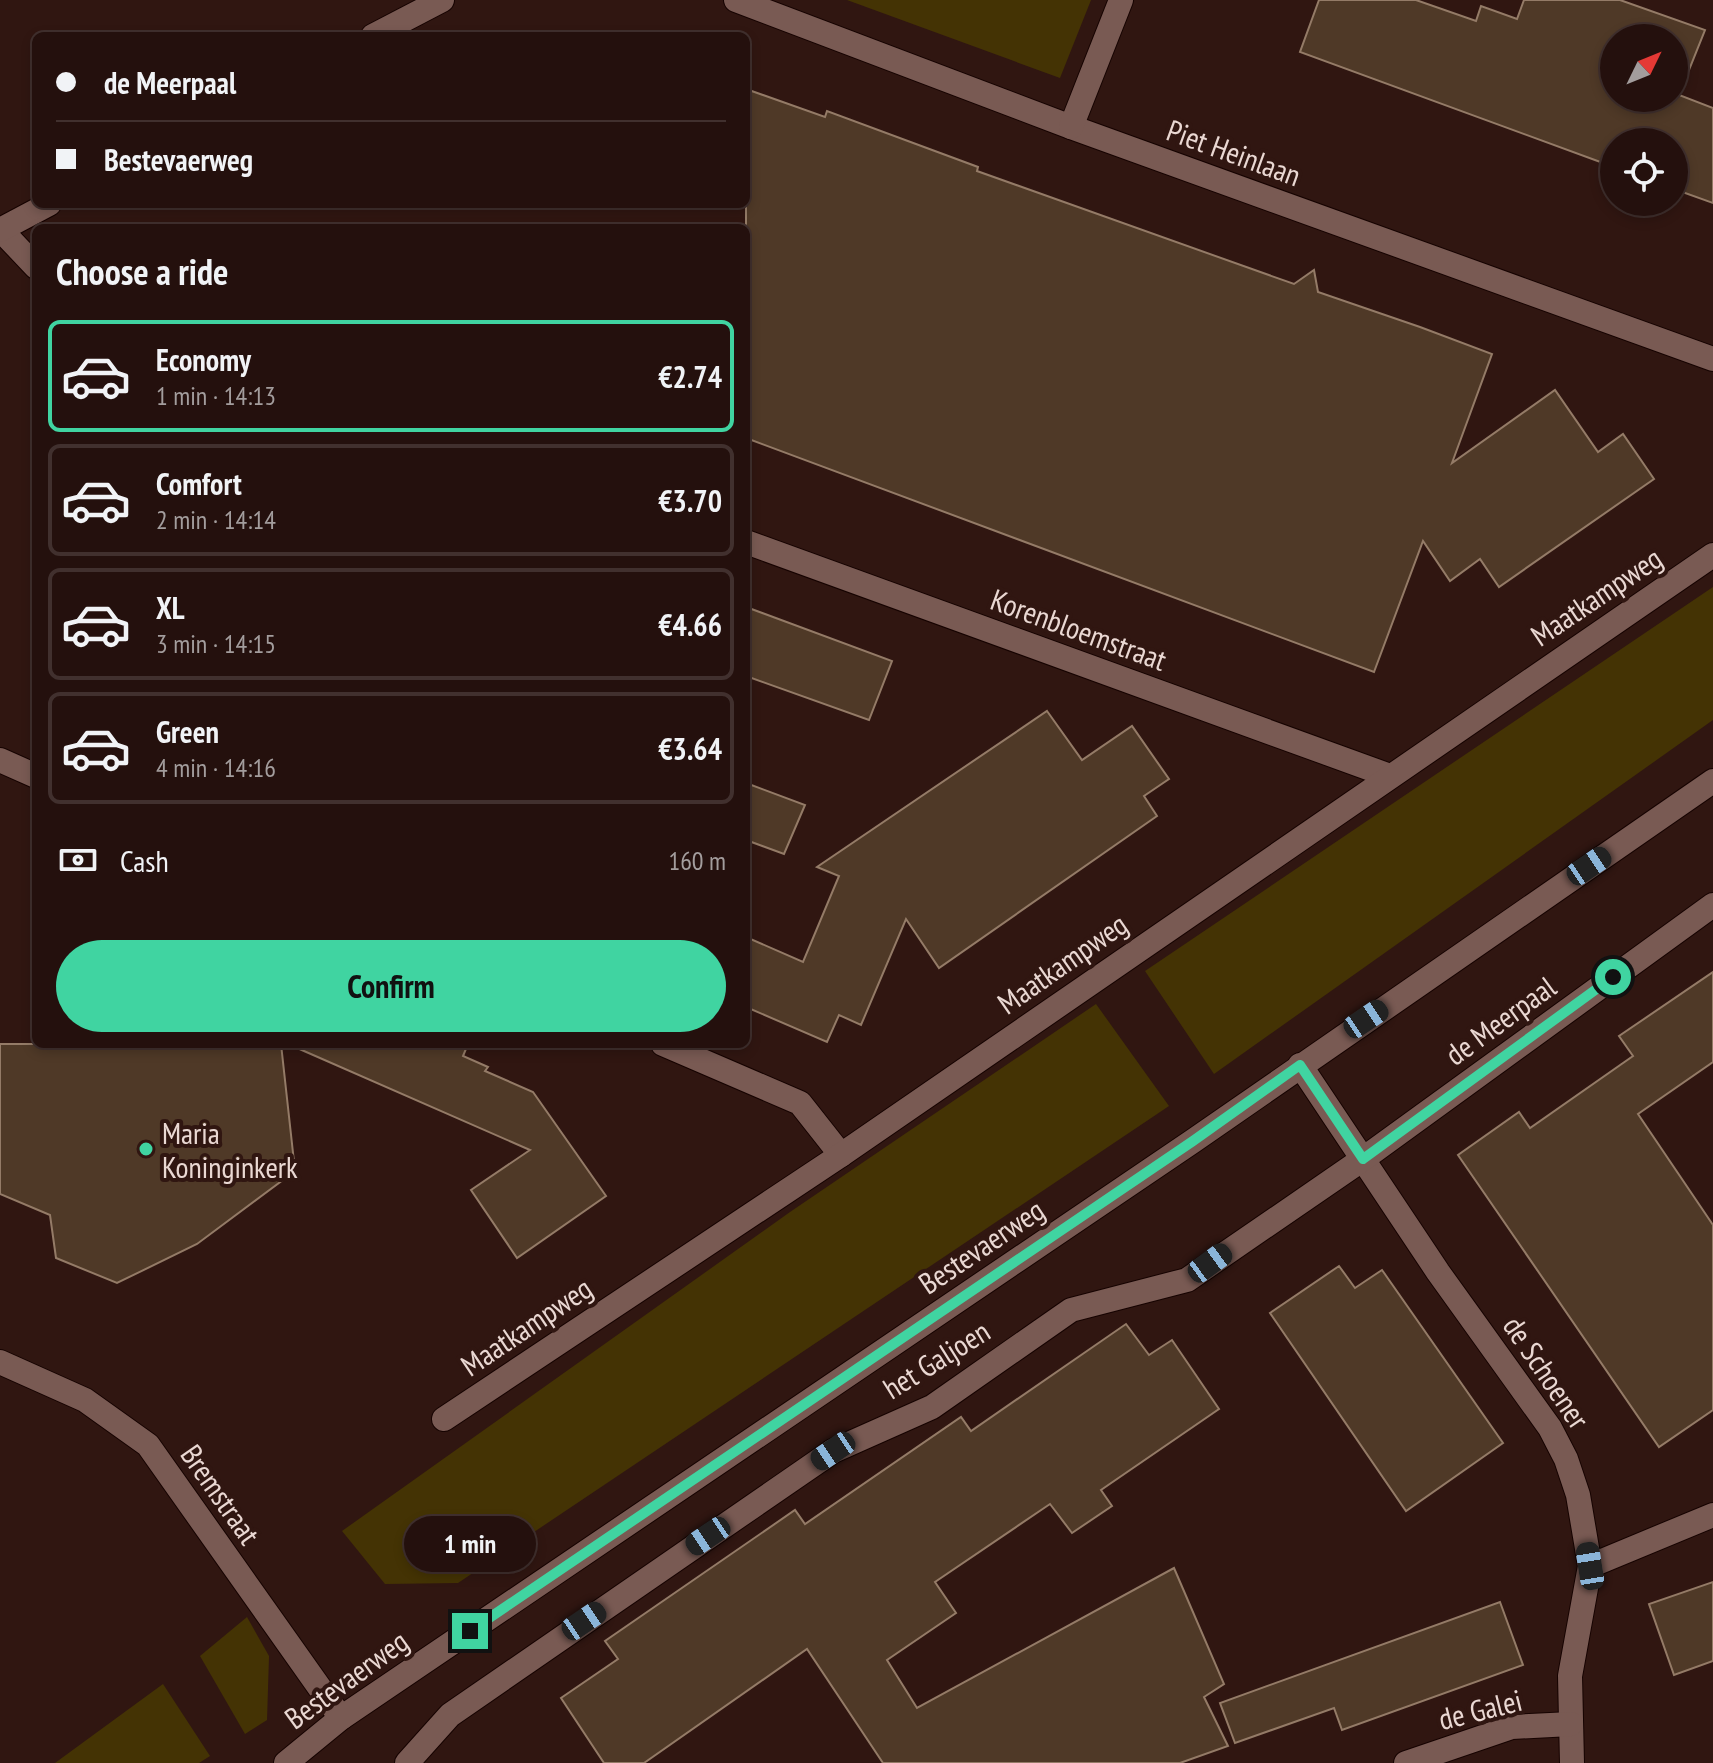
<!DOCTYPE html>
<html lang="en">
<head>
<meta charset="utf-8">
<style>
	body { margin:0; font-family:"PT Sans Narrow",sans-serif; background:#2c1916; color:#f1f3f6; height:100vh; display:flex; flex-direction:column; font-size:30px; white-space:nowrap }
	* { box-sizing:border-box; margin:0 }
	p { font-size:26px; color:#a39d9d }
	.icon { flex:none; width:44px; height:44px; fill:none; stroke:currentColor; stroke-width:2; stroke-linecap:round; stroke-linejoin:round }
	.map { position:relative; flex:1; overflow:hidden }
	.panel { position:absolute; left:32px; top:224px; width:718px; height:824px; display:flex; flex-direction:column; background:#24100d; border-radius:12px; box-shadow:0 4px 12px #0003,0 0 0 2px #41302e }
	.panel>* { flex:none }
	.top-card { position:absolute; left:32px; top:32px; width:718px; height:176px; border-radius:12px; box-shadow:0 4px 12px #0003,0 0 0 2px #41302e; display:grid; align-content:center; height:176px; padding:0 24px; background:#24100d }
	.needle { width:52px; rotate:47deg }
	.buttons { position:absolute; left:1600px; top:24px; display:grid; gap:16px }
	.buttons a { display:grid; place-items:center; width:88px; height:88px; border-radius:50%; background:#24100d; box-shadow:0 4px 12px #0003,0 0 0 2px #41302e; font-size:40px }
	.end { position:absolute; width:36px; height:36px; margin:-18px; border:10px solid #40d4a1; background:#111; box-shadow:0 0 0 4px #111 }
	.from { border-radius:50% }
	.bubble { position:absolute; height:56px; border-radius:28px; background:#24100d; box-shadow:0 4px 12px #0003,0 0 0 2px #41302e; font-size:26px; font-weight:700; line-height:56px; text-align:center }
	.car { position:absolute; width:24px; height:48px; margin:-24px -12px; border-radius:10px; box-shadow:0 0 6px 2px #0007; background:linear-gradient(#222 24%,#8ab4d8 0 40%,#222 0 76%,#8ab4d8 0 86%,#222 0) }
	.top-card b { display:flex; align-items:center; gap:28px; height:76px; font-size:30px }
	.top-card b+b { border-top:2px solid #41302e }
	.top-card i { width:20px; height:20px; background:#f1f3f6 }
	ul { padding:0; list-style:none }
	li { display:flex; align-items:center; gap:24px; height:112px; margin:0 16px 12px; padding:0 8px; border:4px solid #41302e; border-radius:12px }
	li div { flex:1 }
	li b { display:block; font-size:30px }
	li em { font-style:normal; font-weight:700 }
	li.current { border-color:#40d4a1 }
	li>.icon { width:72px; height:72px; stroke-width:1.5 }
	h2 { padding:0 24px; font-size:36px; line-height:96px }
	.pay { display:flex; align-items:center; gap:20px; height:88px; padding:0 24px; font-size:30px }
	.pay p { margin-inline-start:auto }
	.primary-button { display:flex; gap:16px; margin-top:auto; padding:16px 24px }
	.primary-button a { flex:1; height:92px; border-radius:48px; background:#40d4a1; color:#111; font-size:32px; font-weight:700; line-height:92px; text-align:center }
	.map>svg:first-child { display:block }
	.green { fill:#443304 }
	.building { fill:#4f3927; stroke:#947b67; stroke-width:2; fill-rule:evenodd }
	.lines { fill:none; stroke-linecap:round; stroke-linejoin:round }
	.street-casing { stroke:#160301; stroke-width:26 }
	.secondary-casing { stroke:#160301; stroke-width:26 }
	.street { stroke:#795a53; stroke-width:24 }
	.secondary { stroke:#795a53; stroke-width:24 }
	.route { stroke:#40d4a1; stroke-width:10 }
	.poi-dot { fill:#40d4a1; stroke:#301611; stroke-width:3 }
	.labels { text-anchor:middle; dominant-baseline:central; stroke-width:8; stroke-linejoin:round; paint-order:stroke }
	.street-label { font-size:30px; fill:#ead8d3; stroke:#301611 }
	.poi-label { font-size:30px; fill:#ead8d3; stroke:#301611; text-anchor:start }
</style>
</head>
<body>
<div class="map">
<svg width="1713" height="1763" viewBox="0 0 1713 1763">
	<rect width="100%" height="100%" fill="#301611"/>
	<g class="green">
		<polygon points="847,0 1091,0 1060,78"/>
		<polygon points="1713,587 1713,720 1214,1074 1145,971"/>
		<polygon points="1096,1004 1169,1106 458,1583 385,1584 342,1531 790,1212"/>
		<polygon points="247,1617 269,1656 267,1720 245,1734 200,1656"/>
		<polygon points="163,1684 210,1756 199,1763 55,1763"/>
	</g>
	<g class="building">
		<path d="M1319 0H1416L1476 21 1481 6 1517 19 1524 0H1620L1705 30 1679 95 1713 108V203L1674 189V142H1614V167L1300 52ZM1614 38H1674V98H1614Z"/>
		<polygon points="746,89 825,117 827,111 978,167 977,171 1294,284 1314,270 1318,292 1420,327 1492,354 1452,463 1555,390 1598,452 1623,434 1654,479 1499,587 1480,559 1450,581 1423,541 1374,672 746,438"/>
		<polygon points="746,607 892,661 869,720 746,676"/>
		<polygon points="1047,711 1082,760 1132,726 1169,779 1144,796 1157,816 939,968 906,919 861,1025 839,1015 827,1042 746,1007 746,937 803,962 839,876 817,867"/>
		<polygon points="746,783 805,805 784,854 746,840"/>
		<polygon points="1713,972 1713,1062 1638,1114 1713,1225 1713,1410 1659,1447 1458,1155 1519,1112 1530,1128 1633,1056 1619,1036"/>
		<polygon points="0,1044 281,1044 295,1171 197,1244 117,1283 56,1258 50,1215 0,1194"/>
		<polygon points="288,1044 468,1044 463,1056 488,1067 485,1071 533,1092 606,1196 517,1258 471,1190 530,1150"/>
		<polygon points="1339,1266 1355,1288 1382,1270 1503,1443 1406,1511 1270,1313"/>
		<polygon points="1126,1324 1149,1355 1172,1340 1219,1409 1101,1490 1112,1506 1072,1533 1050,1504 935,1582 956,1613 887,1660 917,1708 1174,1568 1224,1684 1204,1697 1228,1746 1180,1763 883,1763 807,1649 644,1763 604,1763 561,1698 618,1659 605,1641 795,1510 805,1524 961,1417 971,1431"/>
		<polygon points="1713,1582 1713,1661 1674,1675 1649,1604"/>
		<polygon points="1500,1602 1523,1665 1342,1730 1334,1708 1235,1743 1220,1703"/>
	</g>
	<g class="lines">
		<defs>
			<g id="street">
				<polyline points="736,0 1071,127 1713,359"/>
				<polyline points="373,36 442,0"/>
				<polyline points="1071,127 1121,0"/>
				<polyline points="0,229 36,267"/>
				<polyline points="0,230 49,204"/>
				<polyline points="746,542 1390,776"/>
				<polyline points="0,760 36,776"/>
				<polyline points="663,1044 800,1103 841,1155"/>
				<polyline points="1300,1065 1438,1272 1550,1428 1566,1459 1578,1495 1590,1566 1570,1676 1572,1763"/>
				<polyline points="444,1419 841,1155 1713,555"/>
				<polyline points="1590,1566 1713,1515"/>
				<polyline points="407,1763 450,1715 833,1451 932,1407 1071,1310 1187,1280 1363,1159 1713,905"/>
				<polyline points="1406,1763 1512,1727 1571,1724"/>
			</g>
			<g id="secondary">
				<polyline points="0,1362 85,1400 148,1445 341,1718"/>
				<polyline points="286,1763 341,1718 1193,1141 1713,781"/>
			</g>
		</defs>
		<use href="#street" class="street-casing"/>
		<use href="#secondary" class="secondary-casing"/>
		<use href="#street" class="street"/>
		<use href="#secondary" class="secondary"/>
	</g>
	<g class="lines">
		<polyline class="route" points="470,1631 1193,1141 1300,1065 1363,1159 1613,977"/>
	</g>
	<circle class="poi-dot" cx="146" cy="1149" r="8"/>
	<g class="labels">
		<g class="street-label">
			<text transform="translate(1234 152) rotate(20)">Piet Heinlaan</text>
			<text transform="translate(1596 596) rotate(-34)">Maatkampweg</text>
			<text transform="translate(1079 629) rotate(20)">Korenbloemstraat</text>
			<text transform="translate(1062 963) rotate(-35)">Maatkampweg</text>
			<text transform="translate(1500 1020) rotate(-36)">de Meerpaal</text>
			<text transform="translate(981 1246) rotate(-34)">Bestevaerweg</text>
			<text transform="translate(526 1326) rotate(-34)">Maatkampweg</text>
			<text transform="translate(936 1359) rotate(-32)">het Galjoen</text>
			<text transform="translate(1547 1372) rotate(56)">de Schoener</text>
			<text transform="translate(221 1494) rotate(55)">Bremstraat</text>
			<text transform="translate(346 1679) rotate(-36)">Bestevaerweg</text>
			<text transform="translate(1480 1709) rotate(-14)">de Galei</text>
		</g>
		<g class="poi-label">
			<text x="162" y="1132">Maria<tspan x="162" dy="34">Koninginkerk</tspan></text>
		</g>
	</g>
</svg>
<div class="buttons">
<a><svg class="needle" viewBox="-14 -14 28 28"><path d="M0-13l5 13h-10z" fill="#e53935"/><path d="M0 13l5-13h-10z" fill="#a39d9d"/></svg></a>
<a><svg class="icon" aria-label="locate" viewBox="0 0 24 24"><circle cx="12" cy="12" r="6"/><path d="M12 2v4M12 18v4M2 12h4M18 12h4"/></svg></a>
</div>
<i class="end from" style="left:1613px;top:977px"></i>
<i class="end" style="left:470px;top:1631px"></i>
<div class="bubble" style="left:404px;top:1516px;width:132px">1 min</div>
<i class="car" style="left:1589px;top:866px;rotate:56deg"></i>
<i class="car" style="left:1366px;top:1019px;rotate:56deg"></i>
<i class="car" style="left:1210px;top:1263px;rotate:54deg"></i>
<i class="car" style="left:833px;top:1451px;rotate:236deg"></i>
<i class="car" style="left:708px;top:1536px;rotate:236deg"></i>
<i class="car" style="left:1590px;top:1566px;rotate:351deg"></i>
<i class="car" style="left:584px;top:1621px;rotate:56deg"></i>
<div class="top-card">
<b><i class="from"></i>de Meerpaal</b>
<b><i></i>Bestevaerweg</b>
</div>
<section class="panel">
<h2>Choose a ride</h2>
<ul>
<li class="current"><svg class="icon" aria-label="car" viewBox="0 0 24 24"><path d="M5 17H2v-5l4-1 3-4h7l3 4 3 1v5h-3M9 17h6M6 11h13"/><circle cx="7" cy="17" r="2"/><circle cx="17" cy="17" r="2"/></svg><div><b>Economy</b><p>1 min · 14:13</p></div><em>€2.74</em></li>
<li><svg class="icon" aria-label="car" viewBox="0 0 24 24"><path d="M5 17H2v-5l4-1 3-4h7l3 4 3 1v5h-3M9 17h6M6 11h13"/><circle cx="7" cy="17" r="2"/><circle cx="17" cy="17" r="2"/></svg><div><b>Comfort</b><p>2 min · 14:14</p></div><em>€3.70</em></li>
<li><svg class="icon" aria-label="car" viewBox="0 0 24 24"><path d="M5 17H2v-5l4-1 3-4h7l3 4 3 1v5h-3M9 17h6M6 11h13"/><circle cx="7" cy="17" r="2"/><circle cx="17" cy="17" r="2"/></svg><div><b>XL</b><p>3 min · 14:15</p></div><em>€4.66</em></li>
<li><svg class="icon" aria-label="car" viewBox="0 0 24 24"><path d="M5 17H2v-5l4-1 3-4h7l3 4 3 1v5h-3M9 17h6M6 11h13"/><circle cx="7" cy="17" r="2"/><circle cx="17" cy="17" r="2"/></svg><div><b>Green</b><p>4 min · 14:16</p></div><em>€3.64</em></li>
</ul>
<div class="pay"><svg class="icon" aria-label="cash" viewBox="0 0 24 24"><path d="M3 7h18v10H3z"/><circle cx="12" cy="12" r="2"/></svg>Cash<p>160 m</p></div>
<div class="primary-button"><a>Confirm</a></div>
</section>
</div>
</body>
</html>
